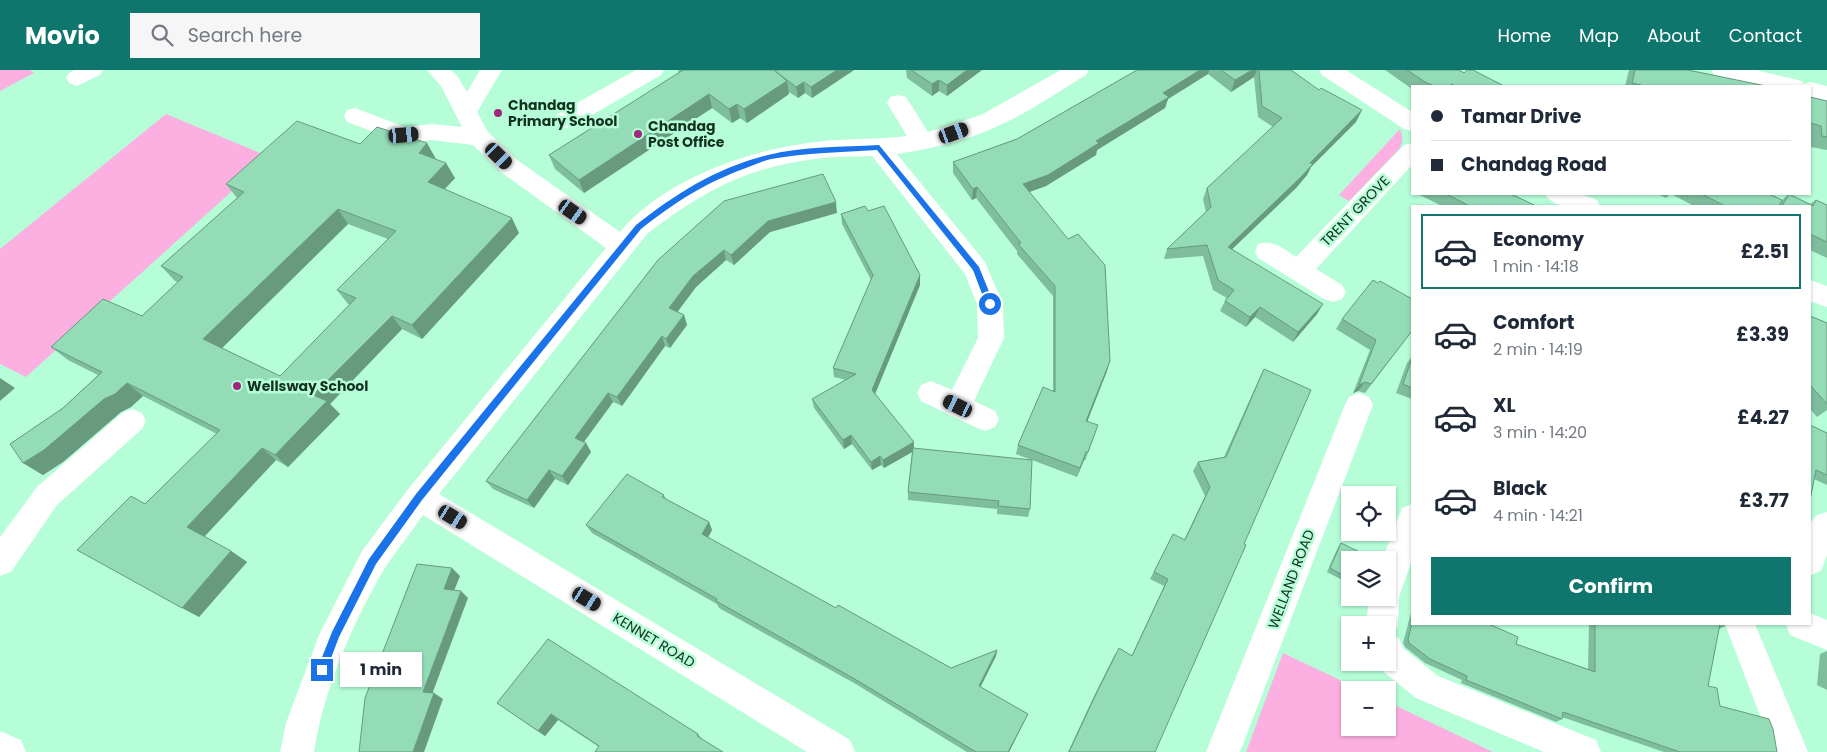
<!DOCTYPE html>
<html lang="en">
<head>
<meta charset="utf-8">
<style>
	body { margin:0; font-family:Poppins,sans-serif; background:#f6f6f7; color:#1f2937; height:100vh; display:flex; flex-direction:column; font-size:19px; white-space:nowrap }
	* { box-sizing:border-box; margin:0 }
	p { font-size:16px; color:#747a83 }
	.icon { flex:none; width:28px; height:28px; fill:none; stroke:currentColor; stroke-width:2; stroke-linecap:round; stroke-linejoin:round }
	.map { position:relative; flex:1; overflow:hidden }
	.side { position:absolute; left:1411px; top:135px; width:400px; height:420px; display:flex; flex-direction:column; background:#fff; border-radius:0px; box-shadow:0 1px 4px #0004 }
	.side>* { flex:none }
	.banner { position:absolute; left:1411px; top:15px; width:400px; height:110px; border-radius:0px; box-shadow:0 1px 4px #0004; display:grid; align-content:center; height:110px; padding:0 20px; background:#fff }
	.fabs { position:absolute; left:1341px; top:416px; display:grid; gap:10px }
	.fabs a { display:grid; place-items:center; width:55px; height:55px; border-radius:0px; background:#fff; box-shadow:0 1px 4px #0004; font-size:25px }
	.end { position:absolute; width:22px; height:22px; margin:-11px; border:6px solid #1a73e8; background:#fff; box-shadow:0 0 0 2px #fff }
	.from { border-radius:50% }
	.bubble { position:absolute; height:35px; border-radius:0px; background:#fff; box-shadow:0 1px 4px #0004; font-size:16px; font-weight:700; line-height:35px; text-align:center }
	.car { position:absolute; width:15px; height:30px; margin:-15px -8px; border-radius:6px; box-shadow:0 0 4px 1px #0007; background:linear-gradient(#222 24%,#8ab4d8 0 40%,#222 0 76%,#8ab4d8 0 86%,#222 0) }
	.banner b { display:flex; align-items:center; gap:18px; height:48px; font-size:19px }
	.banner b+b { border-top:1px solid #e0e1e3 }
	.banner i { width:12px; height:12px; background:#1f2937 }
	ul { padding:9px 0 0; list-style:none }
	li { display:flex; align-items:center; gap:15px; height:75px; margin:0 10px 8px; padding:0 10px; border:2px solid transparent; border-radius:0px }
	li div { flex:1 }
	li b { display:block; font-size:19px }
	li em { font-style:normal; font-weight:700 }
	li.selected { border-color:#0f766e }
	li>.icon { width:45px; height:45px; stroke-width:1.5 }
	.action { display:flex; gap:10px; margin-top:auto; padding:10px 20px }
	.action a { flex:1; height:58px; border-radius:0px; background:#0f766e; color:#fff; font-size:20px; font-weight:700; line-height:58px; text-align:center }
	header { display:flex; align-items:center; gap:30px; box-sizing:border-box; height:70px; padding:0 25px; background:#0f766e; color:#fff }
	header strong { font-size:24px }
	nav { display:flex; gap:28px; margin-inline-start:auto; font-size:18px }
	.search { width:350px; height:45px; background:#f6f6f7; display:flex; align-items:center; gap:12px; box-sizing:border-box; padding:0 18px; border-radius:0px; color:#747a83; font-size:19px }
	.map>svg:first-child { display:block }
	.green { fill:#fcb0e1 }
	.lines { fill:none; stroke-linecap:round; stroke-linejoin:round }
	.minor { fill:#fff; fill-rule:evenodd }
	.wall { fill:#7ebd9d; fill-rule:evenodd }
	.shaded-wall { fill:#679a7f }
	.building { fill:#93dcb6; stroke:#679a7f; fill-rule:evenodd }
	.route { fill:#1a73e8 }
	.poi-dot { fill:#9e267e; stroke:#b5fed7; stroke-width:2 }
	.labels { text-anchor:middle; dominant-baseline:central; stroke-width:5; stroke-linejoin:round; paint-order:stroke }
	.poi-label { font-size:14px; font-weight:bold; fill:#133122; stroke:#b5fed7; text-anchor:start }
	.street-label { font-size:14px; fill:#133122; stroke:#b5fed7 }
</style>
</head>
<body>
<header>
<strong>Movio</strong>
<div class="search"><svg class="icon" aria-label="search" viewBox="0 0 24 24"><circle cx="10" cy="10" r="6"/><path d="M15 15l6 6"/></svg>Search here</div>
<nav><a>Home</a><a>Map</a><a>About</a><a>Contact</a></nav>
</header>
<div class="map">
<svg width="1827" height="682" viewBox="0 0 1827 682">
	<rect width="100%" height="100%" fill="#b5fed7"/>
	<g class="green">
		<polygon points="0,0 30,0 34,3 0,21"/>
		<polygon points="166,44 270,87 26,307 0,294 0,179"/>
		<path d="M1400 59C1403 66 1403 71 1400 78L1349 131 1339 125Z"/>
		<polygon points="1283,583 1361,620 1350,620 1350,658 1388,658 1388,632 1493,682 1246,682"/>
	</g>
	<g class="lines">
		<g class="minor">
			<polygon points="74,0 103,0 100,5 77,16 69,13 66,8 69,3"/>
			<path d="M427 0H451L458 7 467 22 480 0H502L477 42 488 62 517 90 620 162C663 110 750 79 816 72 846 68 877 70 907 66L887 33 890 27 898 25 906 27 928 62 981 45 1061 0H1089L1086 5C1056 23 1028 43 996 57 965 71 930 79 897 84L985 192 1003 234 1004 268 974 331 995 341 999 349 995 357 985 361 975 357 921 331 917 323 921 315 931 311 952 320 978 268 977 234 965 204 872 86C853 87 834 86 815 89 747 97 700 123 647 164L439 424 850 670 855 682H807L423 445C410 464 395 482 383 501 352 554 323 622 314 682H280L286 653 319 565 362 481 409 418 606 178 501 102 473 75 432 70 404 73 347 52 344 46 347 40 355 38 405 57 432 54 462 57 441 16Z"/>
			<polygon points="636,0 664,0 661,5 573,56 565,58 557,56 554,50 557,44"/>
			<polygon points="1319,0 1346,0 1412,42 1412,61 1404,59 1322,5"/>
			<polygon points="1711,0 1756,0 1802,11 1804,14 1810,12 1827,16 1827,32 1810,28 1810,16 1761,16 1714,5"/>
			<path d="M1412 73V95L1316 199 1342 215 1346 222 1342 229 1333 232 1324 229 1258 188 1255 181 1258 174C1273 169 1284 179 1296 187L1404 75Z"/>
			<path d="M1545 124H1581L1597 130 1600 136C1583 137 1554 141 1545 124Z"/>
			<polygon points="1810,210 1827,216 1827,237 1810,231"/>
			<polygon points="1359,323 1369,327 1373,335 1240,682 1206,682 1345,335 1349,327"/>
			<polygon points="132,339 142,343 146,351 142,359 57,435 11,502 0,506 0,467 37,417 122,343"/>
			<polygon points="1412,434 1412,490 1399,527 1398,555 1393,566 1399,568 1403,578 1438,606 1596,670 1601,682 1544,682 1416,628 1379,598 1377,592 1388,592 1388,555 1366,555 1369,528 1388,528 1388,490 1382,490 1402,438"/>
			<polygon points="1827,442 1827,485 1821,501 1810,505 1810,453 1817,445"/>
			<polygon points="1810,543 1827,550 1827,580 1790,565 1786,554 1810,554"/>
			<polygon points="1725,554 1755,554 1808,682 1774,682"/>
			<polygon points="0,661 21,670 26,682 0,682"/>
		</g>
	</g>
	<g class="wall">
		<polygon points="678,0 854,0 812,28 805,23 798,28 789,22 789,24 747,53 740,48 732,53 712,38 584,123 555,99 549,85 679,3"/>
		<polygon points="906,0 982,0 947,26 939,21 932,26 907,8"/>
		<polygon points="1137,0 1291,0 1356,52 1311,97 1307,105 1296,118 1232,179 1317,244 1293,272 1255,247 1246,257 1220,241 1225,231 1227,228 1213,220 1203,186 1164,189 1167,179 1206,142 1203,129 1207,118 1273,57 1258,47 1254,7 1231,22 1208,4 1168,29 1165,38 1097,80 1096,85 1046,116 1029,122 1107,301 1087,351 1095,364 1085,391 1084,390 1077,407 1016,384 1018,375 1053,321 1053,226 1017,184 1017,181 976,128 972,130 953,103 953,92 1017,69"/>
		<polygon points="1385,0 1459,0 1464,3 1504,16 1412,16 1412,19"/>
		<polygon points="1629,0 1688,0 1766,16 1625,16"/>
		<polygon points="1810,27 1827,31 1827,80 1811,77 1810,68"/>
		<path d="M360 74 436 89 455 108 445 119 519 163 422 269 402 259 330 334 340 344 288 397 276 390 204 467 231 481 247 492 199 547 145 434 217 364 143 326 131 337 121 342 63 392 43 405 23 393 63 338 98 305 68 290 51 277 142 246 178 212 175 211 161 196 237 128 226 114ZM348 154 388 169 337 220 348 234 350 235 280 306 222 278Z"/>
		<polygon points="1418,124 1511,124 1536,136 1442,136"/>
		<polygon points="1658,124 1670,124 1666,128"/>
		<polygon points="1671,124 1769,124 1782,130 1789,124 1810,134 1816,130 1827,135 1827,188 1810,180 1810,136 1694,136"/>
		<polygon points="837,143 770,162 734,195 726,190 696,217 677,242 684,245 687,255 670,278 665,276 622,336 613,332 584,372 586,373 591,382 568,415 555,409 534,438 493,419 486,411 658,190"/>
		<polygon points="841,144 920,215 875,324 914,378 1030,439 1028,447 997,444 997,439 908,430 908,422 912,382 884,398 881,395 872,400 852,374 844,379 814,338 812,329 846,310 834,307 833,298 871,210 842,154"/>
		<polygon points="1810,246 1827,253 1827,340 1817,347 1810,339"/>
		<polygon points="1342,249 1412,261 1365,323 1358,321 1353,323 1370,280 1336,259"/>
		<polygon points="1412,286 1412,329 1396,323 1407,293"/>
		<polygon points="1264,299 1155,682 1068,682 1092,630 1115,584 1132,585 1164,516 1150,509 1169,472 1184,470 1205,426 1193,401 1198,392 1224,387 1259,309"/>
		<polygon points="1810,355 1827,363 1827,415 1814,409"/>
		<polygon points="664,425 666,429 709,452 712,460 708,468 836,538 951,598 997,580 996,586 980,617 1028,644 1009,682 967,682 854,613 719,538 717,534 592,463 586,455"/>
		<polygon points="1341,473 1350,490 1350,514 1327,502 1338,477"/>
		<polygon points="1412,539 1412,554 1516,574 1588,599 1589,554 1725,554 1725,556 1719,559 1708,616 1720,636 1777,682 1664,682 1562,647 1562,649 1556,652 1461,613 1462,610 1425,593 1405,577 1403,573"/>
		<polygon points="1827,581 1827,620 1817,615 1820,584"/>
		<polygon points="497,633 698,664 702,669 599,677 558,650 545,666"/>
	</g>
	<g class="shaded-wall">
		<polygon points="837,0 854,0 812,28 811,17"/>
		<polygon points="967,0 982,0 947,26 947,15"/>
		<polygon points="1200,0 1209,0 1208,4 1168,29 1165,38 1097,80 1096,85 1046,116 1021,125 1023,114 1163,23"/>
		<polygon points="1252,0 1257,0 1254,7 1231,22 1235,10"/>
		<polygon points="939,10 939,21 932,26 932,14"/>
		<polygon points="787,11 789,24 747,53 744,39"/>
		<polygon points="804,12 805,23 798,28 796,17"/>
		<polygon points="709,24 712,38 584,123 579,110"/>
		<polygon points="737,34 740,48 732,53 729,39"/>
		<polygon points="1362,40 1356,52 1311,97 1307,105 1296,118 1224,187 1228,177 1310,93"/>
		<polygon points="427,73 436,89 419,83"/>
		<polygon points="446,93 455,108 437,127 428,112"/>
		<polygon points="977,117 976,128 972,130 973,119"/>
		<polygon points="836,132 837,143 770,162 734,195 731,185 768,151"/>
		<polygon points="338,139 348,154 217,283 203,269"/>
		<polygon points="512,148 519,163 422,269 412,255"/>
		<polygon points="724,180 726,190 696,217 673,248 669,238 693,206"/>
		<polygon points="920,205 920,215 873,329 872,320"/>
		<polygon points="1323,234 1317,244 1293,272 1298,262"/>
		<polygon points="1260,237 1255,247 1246,257 1250,247"/>
		<polygon points="684,245 687,255 670,278 666,269"/>
		<polygon points="392,246 402,259 330,334 340,344 288,397 275,385 313,325"/>
		<polygon points="662,266 665,276 622,336 617,327"/>
		<polygon points="1110,291 1107,301 1084,360 1086,351"/>
		<polygon points="0,308 15,318 0,331"/>
		<polygon points="1365,312 1358,321 1353,323 1359,315"/>
		<polygon points="127,313 143,326 131,337 121,342 63,392 43,405 23,393 104,329"/>
		<polygon points="608,323 613,332 580,377 575,368"/>
		<polygon points="851,365 852,374 844,379 843,370"/>
		<polygon points="914,372 914,381 884,398 883,390"/>
		<polygon points="586,373 591,382 568,415 562,406"/>
		<polygon points="262,378 276,390 203,468 187,457"/>
		<polygon points="1086,382 1084,390 1077,407 1080,398"/>
		<polygon points="880,386 881,395 872,400 871,392"/>
		<polygon points="549,400 555,409 534,438 527,430"/>
		<polygon points="709,452 712,460 705,472 702,464"/>
		<polygon points="231,481 247,492 199,547 182,538"/>
		<polygon points="452,498 460,506 452,526 444,519"/>
		<polygon points="461,521 468,528 431,627 423,622"/>
		<polygon points="997,580 996,586 978,622 979,616"/>
		<polygon points="434,623 443,629 424,682 413,682"/>
		<polygon points="551,644 558,650 545,666 538,661"/>
		<polygon points="1028,644 1009,682 1008,682"/>
	</g>
	<g class="building">
		<polygon points="683,0 774,0 787,11 744,39 737,34 729,39 709,24 579,110 549,85"/>
		<polygon points="774,0 837,0 811,17 804,12 796,17"/>
		<polygon points="911,0 967,0 947,15 939,10 932,14"/>
		<polygon points="1137,0 1200,0 1163,23 1169,27 1096,71 1099,73 1048,105 1023,114 1068,169 1078,164 1105,195 1110,291 1086,351 1098,355 1088,382 1086,382 1080,398 1018,375 1043,317 1055,322 1055,216 1018,174 1021,173 977,117 973,119 953,92 1017,69"/>
		<polygon points="1221,0 1252,0 1235,10"/>
		<polygon points="1259,0 1291,0 1319,20 1321,18 1362,40 1310,93 1313,94 1301,107 1228,177 1323,234 1298,262 1260,237 1250,247 1225,231 1234,220 1218,210 1207,175 1167,179 1211,137 1207,118 1282,48 1262,36"/>
		<polygon points="1407,0 1459,0 1464,3 1467,0 1473,0 1504,16 1451,16 1453,14 1448,16 1434,16 1425,12"/>
		<polygon points="1635,0 1688,0 1766,16 1645,16 1632,13"/>
		<polygon points="1810,27 1827,31 1827,67 1822,66 1821,56 1810,53"/>
		<path d="M297 51 360 74 377 57 427 73 419 83 446 93 428 112 512 148 412 255 392 246 313 325 327 331 275 385 262 378 187 457 231 481 182 538 77 480 131 426 145 434 220 360 127 313 115 324 104 329 44 380 23 393 10 374 63 338 102 302 51 277 103 229 142 246 183 207 161 196 244 122 226 114ZM338 139 396 161 337 220 356 228 280 306 203 269Z"/>
		<polygon points="823,104 836,132 768,151 731,185 724,180 693,206 669,238 684,245 666,269 662,266 617,327 608,323 575,368 586,373 562,406 549,400 527,430 486,411 658,190 724,131"/>
		<polygon points="1446,124 1511,124 1536,136 1468,136 1468,135"/>
		<polygon points="1702,124 1769,124 1782,130 1779,136 1725,136"/>
		<polygon points="1789,124 1813,136 1816,130 1827,135 1827,172 1810,164 1810,136 1782,136"/>
		<polygon points="865,136 868,141 884,136 920,205 872,320 914,372 883,390 880,386 871,392 851,365 843,370 812,329 856,304 833,298 873,205 841,144"/>
		<polygon points="1373,210 1378,213 1380,211 1412,229 1412,261 1371,314 1365,312 1359,315 1376,270 1342,249"/>
		<polygon points="1810,246 1827,253 1827,334 1810,315"/>
		<polygon points="1412,288 1412,318 1403,314"/>
		<polygon points="1264,299 1311,320 1244,474 1246,475 1155,682 1069,682 1096,624 1119,578 1132,586 1168,509 1154,502 1173,464 1185,470 1210,417 1198,392 1226,387"/>
		<polygon points="1810,355 1827,363 1827,405 1816,400 1810,430"/>
		<polygon points="913,378 1032,390 1030,439 998,436 999,431 908,422"/>
		<polygon points="627,404 664,425 662,427 709,452 702,464 836,538 838,535 951,598 997,580 979,616 1028,644 1008,682 976,682 853,608 716,531 717,529 586,455"/>
		<polygon points="1341,473 1376,490 1350,490 1350,509 1330,498"/>
		<polygon points="417,494 452,498 444,519 461,521 423,622 434,623 413,682 359,682 365,628"/>
		<polygon points="1412,553 1412,554 1489,554 1518,567 1516,574 1595,602 1595,554 1720,554 1708,616 1717,618 1720,636 1769,649 1773,659 1777,682 1680,682 1563,642 1562,649 1466,610 1467,606 1430,589 1409,573 1408,570"/>
		<polygon points="548,569 698,664 697,666 723,682 595,682 599,676 551,644 538,661 497,633"/>
	</g>
	<path class="route" d="M879 75 979 197 994 234 993 237H987L973 200 877 80C842 82 806 83 771 89 762 91 754 95 746 98 705 113 675 132 641 159L422 430 376 494 339 567 325 604H319L317 600 332 562 369 489 416 424 636 155C675 124 718 97 768 85 804 76 842 77 879 75Z"/>
	<g class="poi-dot">
		<circle cx="498" cy="43" r="5"/>
		<circle cx="638" cy="64" r="5"/>
		<circle cx="237" cy="316" r="5"/>
	</g>
	<g class="labels">
		<g class="poi-label">
			<text x="508" y="35">Chandag<tspan x="508" dy="16">Primary School</tspan></text>
			<text x="648" y="56">Chandag<tspan x="648" dy="16">Post Office</tspan></text>
			<text x="247" y="316">Wellsway School</text>
		</g>
		<g class="street-label">
			<text transform="translate(1355 141) rotate(-46)">TRENT GROVE</text>
			<text transform="translate(1291 509) rotate(-69)">WELLAND ROAD</text>
			<text transform="translate(654 570) rotate(31)">KENNET ROAD</text>
		</g>
	</g>
</svg>
<div class="fabs">
<a><svg class="icon" aria-label="locate" viewBox="0 0 24 24"><circle cx="12" cy="12" r="6"/><path d="M12 2v4M12 18v4M2 12h4M18 12h4"/></svg></a>
<a><svg class="icon" aria-label="layers" viewBox="0 0 24 24"><path d="M12 4l9 5-9 5-9-5zM3 14l9 5 9-5"/></svg></a>
<a>+</a>
<a>−</a>
</div>
<i class="end from" style="left:990px;top:234px"></i>
<i class="end" style="left:322px;top:600px"></i>
<div class="bubble" style="left:340px;top:582px;width:82px">1 min</div>
<i class="car" style="left:954px;top:63px;rotate:70deg"></i>
<i class="car" style="left:404px;top:65px;rotate:85deg"></i>
<i class="car" style="left:499px;top:86px;rotate:134deg"></i>
<i class="car" style="left:573px;top:142px;rotate:125deg"></i>
<i class="car" style="left:958px;top:336px;rotate:296deg"></i>
<i class="car" style="left:453px;top:447px;rotate:121deg"></i>
<i class="car" style="left:587px;top:529px;rotate:121deg"></i>
<div class="banner">
<b><i class="from"></i>Tamar Drive</b>
<b><i></i>Chandag Road</b>
</div>
<section class="side">
<ul>
<li class="selected"><svg class="icon" aria-label="car" viewBox="0 0 24 24"><path d="M5 17H2v-5l4-1 3-4h7l3 4 3 1v5h-3M9 17h6M6 11h13"/><circle cx="7" cy="17" r="2"/><circle cx="17" cy="17" r="2"/></svg><div><b>Economy</b><p>1 min · 14:18</p></div><em>£2.51</em></li>
<li><svg class="icon" aria-label="car" viewBox="0 0 24 24"><path d="M5 17H2v-5l4-1 3-4h7l3 4 3 1v5h-3M9 17h6M6 11h13"/><circle cx="7" cy="17" r="2"/><circle cx="17" cy="17" r="2"/></svg><div><b>Comfort</b><p>2 min · 14:19</p></div><em>£3.39</em></li>
<li><svg class="icon" aria-label="car" viewBox="0 0 24 24"><path d="M5 17H2v-5l4-1 3-4h7l3 4 3 1v5h-3M9 17h6M6 11h13"/><circle cx="7" cy="17" r="2"/><circle cx="17" cy="17" r="2"/></svg><div><b>XL</b><p>3 min · 14:20</p></div><em>£4.27</em></li>
<li><svg class="icon" aria-label="car" viewBox="0 0 24 24"><path d="M5 17H2v-5l4-1 3-4h7l3 4 3 1v5h-3M9 17h6M6 11h13"/><circle cx="7" cy="17" r="2"/><circle cx="17" cy="17" r="2"/></svg><div><b>Black</b><p>4 min · 14:21</p></div><em>£3.77</em></li>
</ul>
<div class="action"><a>Confirm</a></div>
</section>
</div>
</body>
</html>
